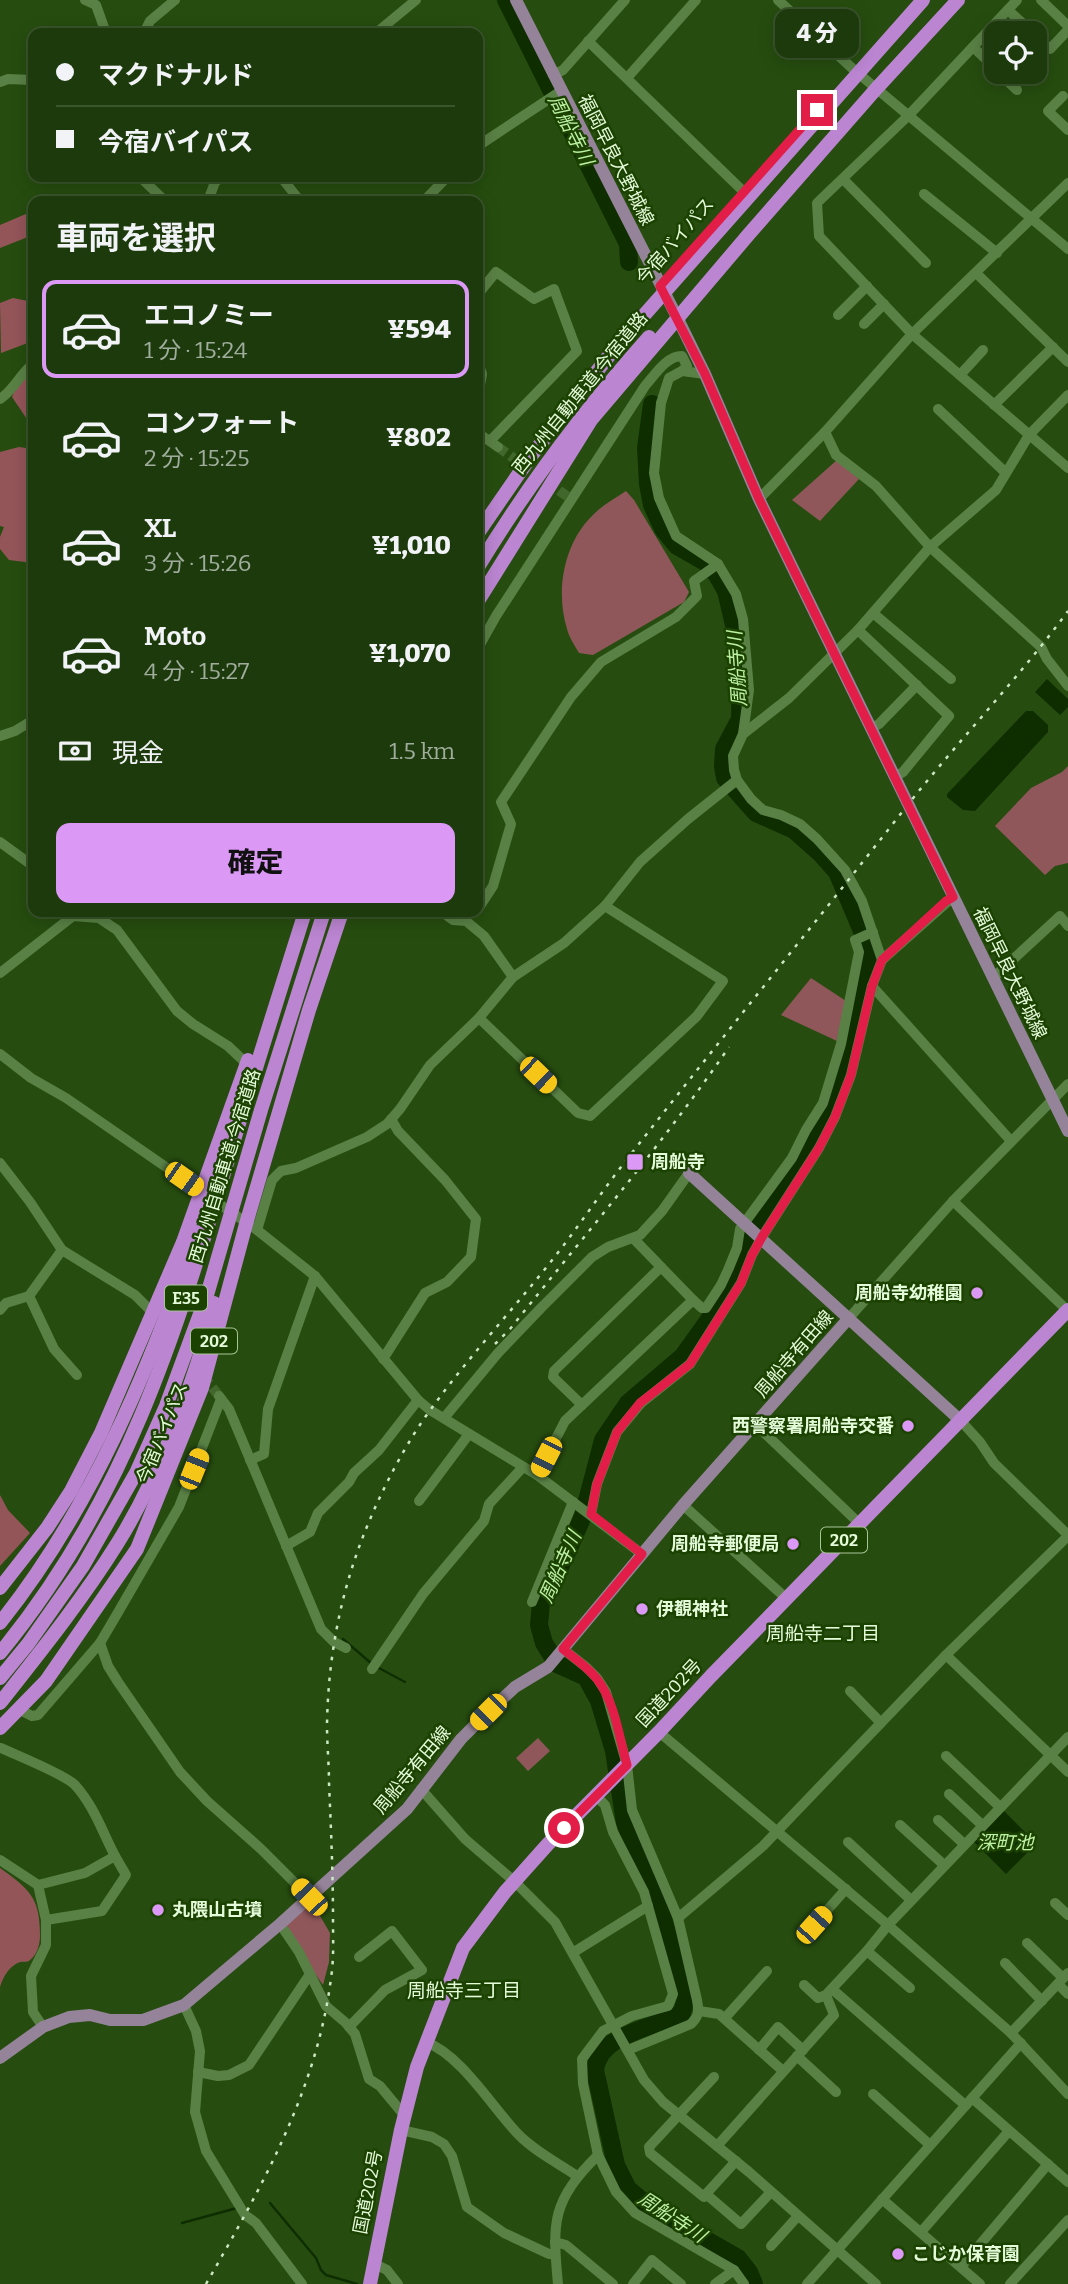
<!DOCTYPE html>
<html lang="ja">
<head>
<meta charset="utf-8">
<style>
	body { margin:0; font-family:Bitter,"Noto Sans JP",serif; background:#254114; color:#f1f3f6; height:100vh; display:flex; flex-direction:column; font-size:26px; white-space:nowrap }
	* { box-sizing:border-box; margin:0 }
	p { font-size:23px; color:#a0ad9d }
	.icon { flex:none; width:38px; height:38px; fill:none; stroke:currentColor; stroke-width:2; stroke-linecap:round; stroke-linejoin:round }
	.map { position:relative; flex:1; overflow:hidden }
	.side { position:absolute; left:28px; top:196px; width:455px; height:721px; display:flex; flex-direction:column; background:#1c3a0b; border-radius:14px; box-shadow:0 4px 18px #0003,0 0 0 2px #3a542c }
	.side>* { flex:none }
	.top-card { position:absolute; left:28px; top:28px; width:455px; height:154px; border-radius:14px; box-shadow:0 4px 18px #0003,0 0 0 2px #3a542c; display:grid; align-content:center; height:154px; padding:0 28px; background:#1c3a0b }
	.tools { position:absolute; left:984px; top:21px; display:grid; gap:14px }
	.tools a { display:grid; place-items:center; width:63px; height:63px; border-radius:14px; background:#1c3a0b; box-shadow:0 4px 18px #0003,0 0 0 2px #3a542c; font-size:35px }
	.end { position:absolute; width:32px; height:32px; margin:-16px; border:9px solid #e11d48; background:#fff; box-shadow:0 0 0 4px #fff }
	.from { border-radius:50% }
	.bubble { position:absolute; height:49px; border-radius:14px; background:#1c3a0b; box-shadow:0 4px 18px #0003,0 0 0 2px #3a542c; font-size:23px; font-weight:800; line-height:49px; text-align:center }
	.car { position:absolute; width:21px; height:42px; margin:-21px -10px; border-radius:9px; box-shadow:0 0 5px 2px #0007; background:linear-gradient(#f5c518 24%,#345 0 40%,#f5c518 0 76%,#345 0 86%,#f5c518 0) }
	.top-card b { display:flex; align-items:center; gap:24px; height:66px; font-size:26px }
	.top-card b+b { border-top:2px solid #3a542c }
	.top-card i { width:18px; height:18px; background:#f1f3f6 }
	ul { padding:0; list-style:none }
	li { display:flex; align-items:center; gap:21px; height:98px; margin:0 14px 10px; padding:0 14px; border:4px solid transparent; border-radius:14px }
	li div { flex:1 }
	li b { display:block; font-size:26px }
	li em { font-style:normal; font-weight:800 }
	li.selected { border-color:#db99f5 }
	li>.icon { width:63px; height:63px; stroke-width:1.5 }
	h2 { padding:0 28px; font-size:32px; line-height:84px }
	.pay { display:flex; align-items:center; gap:18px; height:77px; padding:0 28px; font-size:26px }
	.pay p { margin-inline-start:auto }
	.primary-button { display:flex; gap:14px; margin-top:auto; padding:14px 28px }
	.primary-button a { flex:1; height:80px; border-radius:14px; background:#db99f5; color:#111; font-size:28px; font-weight:800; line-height:80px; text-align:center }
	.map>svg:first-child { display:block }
	.green { fill:#8f575a }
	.forest { fill:#945559 }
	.water { fill:#0f2e00 }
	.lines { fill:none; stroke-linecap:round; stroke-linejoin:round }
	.stream { stroke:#0f2e00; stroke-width:2.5 }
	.river { stroke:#0f2e00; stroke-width:18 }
	.minor-tunnel { stroke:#42672d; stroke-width:10; stroke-dasharray:10 5; stroke-linecap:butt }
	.minor { stroke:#598145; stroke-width:10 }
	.major { stroke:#948399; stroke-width:12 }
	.highway { stroke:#bb85d1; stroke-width:14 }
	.rail { stroke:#cee7c3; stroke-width:2.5; stroke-dasharray:3.5 7; stroke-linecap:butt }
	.route { stroke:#e11d48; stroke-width:9 }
	.poi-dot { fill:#db99f5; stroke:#1c4201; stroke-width:2.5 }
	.labels { text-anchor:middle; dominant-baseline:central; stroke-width:5; stroke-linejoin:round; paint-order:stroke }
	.shield { fill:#1c4201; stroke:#a8c499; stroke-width:2 }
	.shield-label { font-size:16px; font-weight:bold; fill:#e4fbda }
	.street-label { font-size:18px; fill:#e4fbda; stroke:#1c4201 }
	.poi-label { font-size:18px; font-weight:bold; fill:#e4fbda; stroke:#1c4201; text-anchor:start }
	.water-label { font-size:19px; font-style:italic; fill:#bcf1a4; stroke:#1c4201 }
	.neighbourhood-label { font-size:19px; fill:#e4fbda; stroke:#1c4201 }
</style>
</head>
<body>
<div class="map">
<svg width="1068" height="2284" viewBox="0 0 1068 2284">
	<rect width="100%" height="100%" fill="#264d0f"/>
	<g class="green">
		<polygon points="837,460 859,479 820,521 792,500"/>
		<path d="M626 491 634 500 689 592 684 602 593 655 579 653C575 646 569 637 567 629 555 590 564 541 595 513 604 504 616 498 626 491Z"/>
		<polygon points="1068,766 1068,863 1055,866 1045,875 995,826 1031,788 1062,772"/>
		<polygon points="811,978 846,1001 837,1041 781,1015"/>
		<polygon points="538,1738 550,1751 528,1771 516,1758"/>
		<polygon points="309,1897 330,1933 329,1962 323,1985 280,1924"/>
	</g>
	<g class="forest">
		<polygon points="33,211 33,235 0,248 0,225"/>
		<polygon points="13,298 33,302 33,341 1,353 0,303"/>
		<path d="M33 374V428L12 397C16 386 23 379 33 374Z"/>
		<polygon points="19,447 33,449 33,563 9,560 0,549 0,537 4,527 0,526 0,452"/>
		<polygon points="0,1495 8,1510 30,1533 0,1566"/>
		<path d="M0 1868C29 1889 40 1897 40 1935 40 1943 38 1954 30 1960 26 1963 25 1961 20 1962 9 1966 3 1977 0 1987Z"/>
	</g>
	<g class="water">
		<polygon points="1047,679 1068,699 1068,707 1060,715 1035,692"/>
		<polygon points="1026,711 1033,711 1048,725 1048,732 975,811 963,810 947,797 947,794"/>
		<polygon points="1002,1809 1031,1838 1029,1842 1033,1847 1006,1874 971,1839"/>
	</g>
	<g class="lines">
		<g class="stream">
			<polyline points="343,1639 372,1664"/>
			<polyline points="377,1667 405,1682"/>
			<polyline points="270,2203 316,2258 321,2270 326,2275 357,2284"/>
			<polyline points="182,2223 237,2208"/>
		</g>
		<g class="river">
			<polyline points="506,0 628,244 629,262"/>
			<path d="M652 404 646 448 648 484 652 505 663 529 677 546 705 562 717 575 726 591 738 642 741 667 740 719 724 749 723 766 725 778 756 813 794 830 821 854 837 872 870 950 854 1037 827 1113 802 1159 758 1220 726 1293 708 1321 683 1356 628 1403 603 1440 583 1516 566 1555 541 1603 539 1625 544 1643 557 1664 586 1677 599 1701 614 1751 625 1823 658 1901 686 1998 682 2013C655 2029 600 2032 595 2070L616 2165 628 2189 652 2209 738 2258 749 2272 754 2284"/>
		</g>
		<g class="minor-tunnel">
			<polyline points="498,447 571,499"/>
			<polyline points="203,1376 219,1396"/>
		</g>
		<g class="minor">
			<polyline points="85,0 96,5 106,33"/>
			<polyline points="778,0 853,69 1068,249"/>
			<polyline points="1017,0 908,116 817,203 819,236 912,334 1068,468"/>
			<polyline points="1041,0 1068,26"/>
			<polyline points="1008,10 1033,33"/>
			<polyline points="144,33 150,21 175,0"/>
			<polyline points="376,33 416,0"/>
			<polyline points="1034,35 1050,49 1068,30"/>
			<polyline points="588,41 744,192"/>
			<polyline points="973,47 996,69"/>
			<polyline points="998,72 1017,90"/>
			<polyline points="553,75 563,70 625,0"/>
			<polyline points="627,78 696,0"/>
			<polyline points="0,82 8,79 33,80"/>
			<polyline points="1063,96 1048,111 1068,130"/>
			<polyline points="478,146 561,91"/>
			<polyline points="140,177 165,201"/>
			<polyline points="281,177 300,201"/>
			<polyline points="843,179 926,263"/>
			<polyline points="924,194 997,253"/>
			<polyline points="208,201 215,182 222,177"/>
			<polyline points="424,201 447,177"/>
			<polyline points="976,273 1068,362"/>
			<polyline points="478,294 496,272 534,299 554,289 577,351 490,441"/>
			<polyline points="838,315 867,286"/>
			<polyline points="864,324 884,304"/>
			<polyline points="478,363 482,374 478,396"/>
			<polyline points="960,375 983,350"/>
			<path d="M0 399C14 390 20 374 33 364"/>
			<polyline points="994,405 1053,347"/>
			<polyline points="938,409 1006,473"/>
			<polyline points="825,432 836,455 876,486 930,547 1041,647 1047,659 1068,686"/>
			<polyline points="478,433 498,447"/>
			<polyline points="759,499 825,432 912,334 1068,183"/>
			<polyline points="873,613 951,679"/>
			<polyline points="858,630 949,716 903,772 895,777"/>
			<path d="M478 648 496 616 645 386C655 375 666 356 682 356L687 366 682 371"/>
			<polyline points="872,728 879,724 917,685"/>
			<polyline points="743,734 789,698 858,630 930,547 996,490 1029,435 1068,395"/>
			<polyline points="0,736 15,731 33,720"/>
			<polyline points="0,842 33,866"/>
			<polyline points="478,909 493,886 511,824 501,802 571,697 601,662 676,617 697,596 694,581 718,564"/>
			<polyline points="442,912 453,920 466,921 484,936 513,977"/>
			<polyline points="882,960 953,897"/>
			<polyline points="0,973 73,916 99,918 117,930 177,1011 193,1024 228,1046 247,1064"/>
			<polyline points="994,977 1060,916 1068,926"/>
			<polyline points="872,986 1011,1141"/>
			<polyline points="479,1018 578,1113 590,1116 697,1016 723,981 605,906"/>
			<polyline points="0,1054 31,1078 66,1098 257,1230 315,1276 418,1400 430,1410 537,1475 642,1554"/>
			<polyline points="0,1163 30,1202 62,1250 135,1295 153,1313"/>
			<polyline points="953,1201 1068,1311"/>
			<polyline points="257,1230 272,1180 281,1171 296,1168 367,1137 387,1124 400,1109 430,1065 479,1018 513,977 564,943 605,906 640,862 688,819 737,780"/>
			<polyline points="62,1250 29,1296 54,1349 77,1375"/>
			<polyline points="693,1300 702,1308 706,1308 721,1285 728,1270 737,1248 740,1229 792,1158 806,1130 823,1103 841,1044 859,952 855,940 873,932"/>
			<polyline points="0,1310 6,1303 29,1296"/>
			<polyline points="849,1318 953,1201 1068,1084"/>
			<polyline points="383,1359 425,1293 447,1282 471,1257 476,1219 445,1180 398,1131 391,1119"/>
			<polyline points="219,1396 229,1409 321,1629 334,1642 346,1648"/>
			<polyline points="582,1405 553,1377 554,1371 661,1267"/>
			<polyline points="444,1418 498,1353 541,1308 592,1257 608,1247 640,1235 662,1211 689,1173"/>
			<polyline points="961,1421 980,1442 994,1463 1068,1535"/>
			<polyline points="756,1425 860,1524"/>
			<polyline points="250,1460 264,1454 268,1409 315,1276"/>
			<polyline points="537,1475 565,1421 693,1300 633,1238"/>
			<polyline points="419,1501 469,1434"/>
			<polyline points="683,1505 787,1599"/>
			<polyline points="591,1514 597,1484 617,1432 641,1403 690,1364 741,1283 752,1255 762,1237 819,1148 835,1117 851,1075 872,986 882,960 862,901 845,870 817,839 800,824 781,815 763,810 751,799 737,780 734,770 733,756 743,734 749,690 743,619 736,594 718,564 676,536 659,498 654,473 661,403 669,378 682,371 705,374"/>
			<polyline points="286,1546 310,1532 318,1513 349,1482 354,1473 379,1450 418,1400"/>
			<polyline points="532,1602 573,1502"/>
			<polyline points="100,1643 108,1666 118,1682 180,1772 207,1801 261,1849 309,1897"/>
			<path d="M563 1649 586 1667 597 1678 606 1692 627 1765 632 1810 678 1918 697 2000C699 2011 699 2016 691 2024L628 2050"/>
			<polyline points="946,1655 1068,1772"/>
			<polyline points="372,1669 423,1594 484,1521 489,1504 523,1467"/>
			<polyline points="850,1691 881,1723"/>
			<polyline points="20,1710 32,1716 38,1715 100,1643 120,1609 179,1507 221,1399"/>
			<polyline points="659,1732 888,1925 1011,2033 1068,2094"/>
			<path d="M1 1748C16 1755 66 1775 75 1785 94 1806 102 1831 115 1856"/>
			<polyline points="946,1756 1000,1807"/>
			<polyline points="421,1789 465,1839 514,1881 555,1922 644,2080 663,2102 749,2172 876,2284"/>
			<polyline points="949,1794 982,1825"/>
			<polyline points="938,1820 964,1844"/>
			<polyline points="900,1825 944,1865"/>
			<polyline points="848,1842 911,1900"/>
			<polyline points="0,1860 38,1885 46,1920 46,1945 31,1976 33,2012 43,2027"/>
			<polyline points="38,1885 85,1873 115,1856 126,1875 102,1911 46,1920"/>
			<polyline points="1055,1903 1068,1915"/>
			<polyline points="678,1918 763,1846 946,1655 1068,1536"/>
			<polyline points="814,1925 846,1889"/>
			<polyline points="1027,1943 1063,1978"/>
			<polyline points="867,1951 910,1988"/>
			<polyline points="574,1952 648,1906"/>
			<polyline points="1005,1963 1042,2001"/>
			<polyline points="310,1974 326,2006 346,2023 355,2034 369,2079 380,2086 404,2115"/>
			<polyline points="1058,1984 1068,1994"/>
			<polyline points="804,1985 818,1998 826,1995 867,1951 888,1925 1068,1737"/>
			<polyline points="832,1989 965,2105"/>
			<polyline points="184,2005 196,2031 200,2051 195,2112 206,2151 245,2215 256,2223 302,2284"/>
			<polyline points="699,2011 719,2014 783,2071"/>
			<polyline points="725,2018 767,1971"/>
			<polyline points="349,2027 385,1990 422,1970 392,1931 359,1957"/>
			<polyline points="1011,2033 1068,1973"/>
			<path d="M426 2042C461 2055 492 2107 518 2134 534 2151 558 2163 577 2176"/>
			<polyline points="759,2050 778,2027 803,2050"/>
			<polyline points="797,2056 836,2092"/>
			<polyline points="198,2072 218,2076 229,2075 249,2065 310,1974 299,1952 280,1924"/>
			<polyline points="714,2077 649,2147 650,2153 704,2197 706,2194 741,2224 771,2192"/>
			<polyline points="873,2094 930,2145"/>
			<polyline points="972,2098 1068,2182"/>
			<polyline points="401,2130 432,2137 444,2144 452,2156 467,2207 504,2233 549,2254 555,2254"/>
			<polyline points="717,2146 834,2015 826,1995"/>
			<polyline points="598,2155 616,2192 635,2213 734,2270 744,2284"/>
			<polyline points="706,2194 736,2161"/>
			<polyline points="882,2199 980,2284"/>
			<polyline points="921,2232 1009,2131"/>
			<polyline points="555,2242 566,2245 613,2284"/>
			<polyline points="771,2246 798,2216"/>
			<polyline points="375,2264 387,2270 398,2284"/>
			<polyline points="961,2267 1048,2164"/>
			<path d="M558 2284C552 2221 552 2201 598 2155L583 2084 582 2059 603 2031 632 2016 668 2006 673 1994 644 1892 613 1832 605 1805 596 1796"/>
			<polyline points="633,2284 652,2260 681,2284"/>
			<polyline points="715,2284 734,2270"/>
			<polyline points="807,2284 1021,2043"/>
			<polyline points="1010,2284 1068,2220"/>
		</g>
		<g class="major">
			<polyline points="516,0 677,317 705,374 759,499 1068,1131"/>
			<polyline points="689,1173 961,1421"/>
			<polyline points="0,2058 43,2027 69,2017 90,2015 110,2020 143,2020 184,2005 280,1924 407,1809 461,1739 488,1712 515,1687 548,1667 683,1505 849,1318"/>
		</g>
		<g class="highway">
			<polyline points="478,533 531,456 615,348 923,0"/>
			<path d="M478 567C528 485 585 409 649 337"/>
			<polyline points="478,601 591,420 749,234 876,89 958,0"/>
			<polyline points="0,1588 47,1528 71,1491 101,1433 183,1242 248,1060"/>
			<path d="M0 1623C91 1509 150 1369 196 1232"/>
			<path d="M0 1653C126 1500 175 1336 231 1150 255 1070 280 991 305 912"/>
			<polyline points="0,1678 28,1644 83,1566 136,1473 166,1406 207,1295 261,1110 324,912"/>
			<path d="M0 1703C41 1651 82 1600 117 1544 159 1477 196 1380 214 1303"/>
			<polyline points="0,1728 46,1681 137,1549 202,1388 246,1224 309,1010 342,912"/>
			<polyline points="370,2284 401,2130 417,2067 463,1948 505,1892 548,1844 659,1732 711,1676 1068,1310"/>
		</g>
		<g class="rail">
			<path d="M495 1344 510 1329C584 1236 661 1146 729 1047"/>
			<path d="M206 2284C261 2188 317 2090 331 1978 334 1959 333 1939 333 1920 333 1874 331 1829 329 1783 329 1764 327 1744 327 1725 328 1659 340 1595 364 1534 380 1493 407 1440 434 1405 474 1350 522 1300 563 1246 583 1220 601 1193 621 1167 715 1046 812 927 906 807 959 740 1018 679 1068 611"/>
		</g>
	</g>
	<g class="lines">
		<path class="route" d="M564 1828 627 1765C619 1737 615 1702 597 1679 588 1667 575 1659 563 1649L642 1554 591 1514 597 1484 617 1432 640 1403 690 1364 741 1283 752 1255 762 1237 819 1148 835 1117 851 1075 872 986 882 960 946 901 953 897 759 499 705 374 660 286 817 110"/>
	</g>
	<g class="poi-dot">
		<rect x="626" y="1153" width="18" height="18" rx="3.5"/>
		<circle cx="977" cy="1293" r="7"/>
		<circle cx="908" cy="1426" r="7"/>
		<circle cx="793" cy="1544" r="7"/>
		<circle cx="642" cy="1609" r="7"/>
		<circle cx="158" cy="1910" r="7"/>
		<circle cx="898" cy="2254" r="7"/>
	</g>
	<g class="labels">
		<g class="shield">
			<rect x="165" y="1285.5" width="42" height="25" rx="5"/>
			<rect x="191" y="1328.5" width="46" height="25" rx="5"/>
			<rect x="821" y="1527.5" width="46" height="25" rx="5"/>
		</g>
		<g class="shield-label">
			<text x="186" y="1298">E35</text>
			<text x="214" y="1341">202</text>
			<text x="844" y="1540">202</text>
		</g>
		<g class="street-label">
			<text transform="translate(616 160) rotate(63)">福岡早良大野城線</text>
			<text transform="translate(675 241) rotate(-49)">今宿バイパス</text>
			<text transform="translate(580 393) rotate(-51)">西九州自動車道;今宿道路</text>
			<text transform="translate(1010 973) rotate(64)">福岡早良大野城線</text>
			<text transform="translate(225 1166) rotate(-73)">西九州自動車道;今宿道路</text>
			<text transform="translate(794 1354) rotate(-49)">周船寺有田線</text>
			<text transform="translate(162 1433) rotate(-68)">今宿バイパス</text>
			<text transform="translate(669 1693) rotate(-47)">国道202号</text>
			<text transform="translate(412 1770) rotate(-50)">周船寺有田線</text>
			<text transform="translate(368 2192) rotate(-79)">国道202号</text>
		</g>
		<g class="poi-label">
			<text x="651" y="1162">周船寺</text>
			<text x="963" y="1293" text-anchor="end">周船寺幼稚園</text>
			<text x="894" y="1426" text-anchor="end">西警察署周船寺交番</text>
			<text x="779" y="1544" text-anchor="end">周船寺郵便局</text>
			<text x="656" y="1609">伊覩神社</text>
			<text x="172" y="1910">丸隈山古墳</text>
			<text x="912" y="2254">こじか保育園</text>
		</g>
		<g class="water-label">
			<text transform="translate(571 130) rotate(63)">周船寺川</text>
			<text transform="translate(737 669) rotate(-94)">周船寺川</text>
			<text transform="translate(560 1567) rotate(-66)">周船寺川</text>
			<text x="1005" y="1842">深町池</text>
			<text transform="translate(672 2217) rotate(33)">周船寺川</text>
		</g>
		<g class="neighbourhood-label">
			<text x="823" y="1633">周船寺二丁目</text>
			<text x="464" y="1990">周船寺三丁目</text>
		</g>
	</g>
</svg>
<div class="tools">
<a><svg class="icon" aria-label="locate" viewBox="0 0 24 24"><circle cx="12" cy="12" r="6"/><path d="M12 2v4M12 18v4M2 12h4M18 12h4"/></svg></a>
</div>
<i class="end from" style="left:564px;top:1828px"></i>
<i class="end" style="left:817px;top:110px"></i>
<div class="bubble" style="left:775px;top:9px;width:84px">4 分</div>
<i class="car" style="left:538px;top:1075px;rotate:134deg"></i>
<i class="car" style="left:184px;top:1179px;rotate:125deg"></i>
<i class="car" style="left:546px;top:1457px;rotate:207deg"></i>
<i class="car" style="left:194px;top:1469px;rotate:22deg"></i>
<i class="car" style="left:488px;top:1712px;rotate:225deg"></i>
<i class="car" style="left:309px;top:1897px;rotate:316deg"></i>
<i class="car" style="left:814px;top:1925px;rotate:42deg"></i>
<div class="top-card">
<b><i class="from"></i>マクドナルド</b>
<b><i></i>今宿バイパス</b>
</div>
<section class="side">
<h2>車両を選択</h2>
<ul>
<li class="selected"><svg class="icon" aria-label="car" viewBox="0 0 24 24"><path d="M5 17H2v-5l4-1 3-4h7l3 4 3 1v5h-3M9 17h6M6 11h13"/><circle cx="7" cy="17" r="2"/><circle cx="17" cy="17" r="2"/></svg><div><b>エコノミー</b><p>1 分 · 15:24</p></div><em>¥594</em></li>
<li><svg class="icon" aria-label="car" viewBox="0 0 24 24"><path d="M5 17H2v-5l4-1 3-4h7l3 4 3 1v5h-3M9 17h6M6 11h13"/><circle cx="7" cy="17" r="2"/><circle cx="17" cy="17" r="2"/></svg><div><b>コンフォート</b><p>2 分 · 15:25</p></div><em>¥802</em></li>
<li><svg class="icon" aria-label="car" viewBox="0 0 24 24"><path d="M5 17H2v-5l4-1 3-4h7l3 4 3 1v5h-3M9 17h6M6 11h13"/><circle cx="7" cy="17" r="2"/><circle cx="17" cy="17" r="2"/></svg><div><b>XL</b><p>3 分 · 15:26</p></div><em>¥1,010</em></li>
<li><svg class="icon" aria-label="car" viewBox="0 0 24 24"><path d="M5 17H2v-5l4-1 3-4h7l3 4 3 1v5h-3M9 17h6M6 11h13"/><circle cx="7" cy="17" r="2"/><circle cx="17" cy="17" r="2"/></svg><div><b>Moto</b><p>4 分 · 15:27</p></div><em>¥1,070</em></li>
</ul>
<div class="pay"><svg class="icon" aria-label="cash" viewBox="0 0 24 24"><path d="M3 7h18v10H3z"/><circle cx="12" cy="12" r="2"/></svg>現金<p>1.5 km</p></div>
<div class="primary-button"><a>確定</a></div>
</section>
</div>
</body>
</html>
